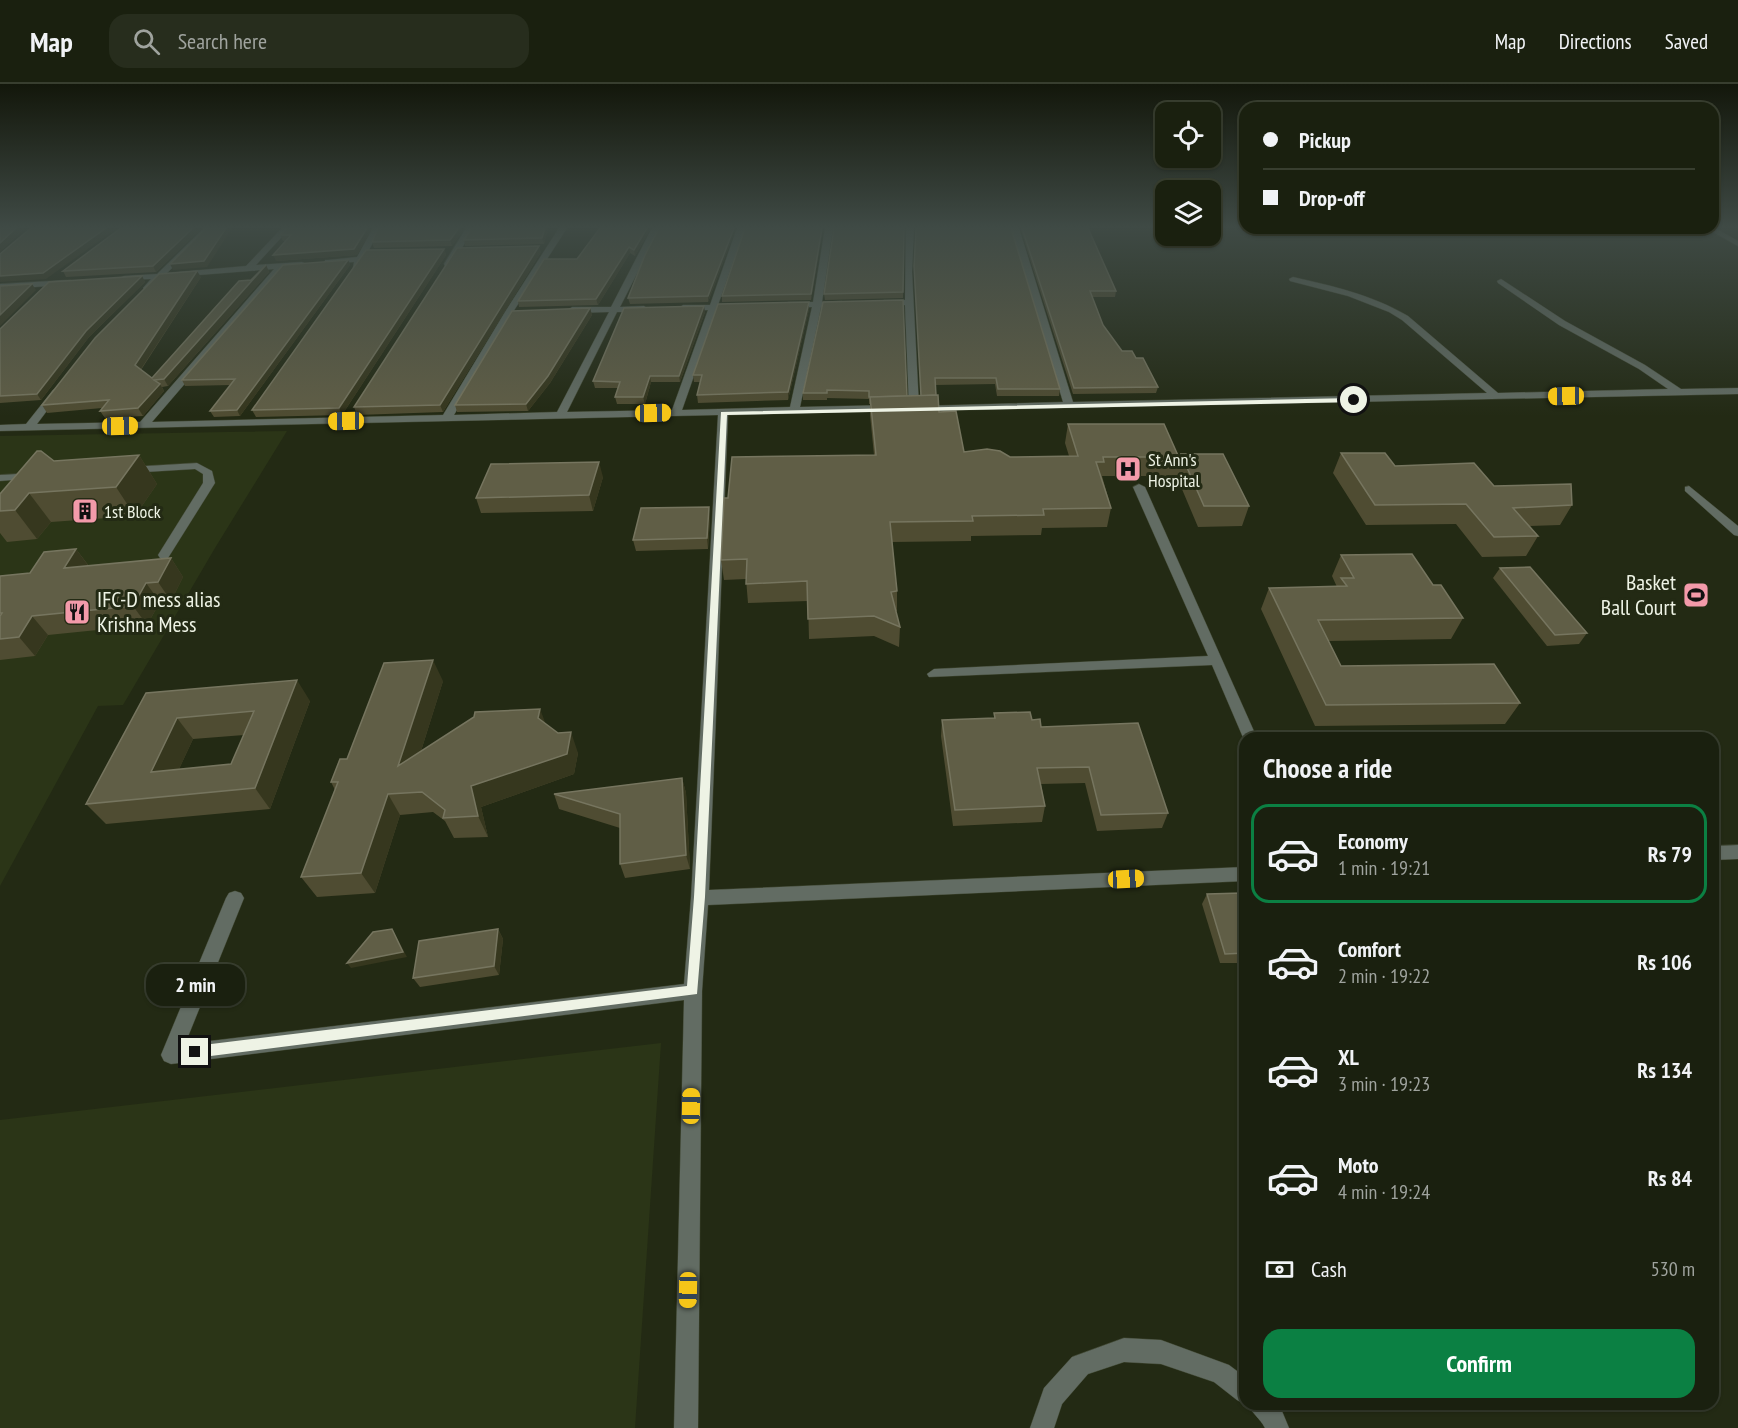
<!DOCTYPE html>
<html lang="en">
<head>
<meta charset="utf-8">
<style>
	body { margin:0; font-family:"PT Sans Narrow",sans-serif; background:#272d1d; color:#f1f3f6; height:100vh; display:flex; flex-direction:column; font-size:22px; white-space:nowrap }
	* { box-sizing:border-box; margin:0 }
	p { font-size:20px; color:#9fa39e }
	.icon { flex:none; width:33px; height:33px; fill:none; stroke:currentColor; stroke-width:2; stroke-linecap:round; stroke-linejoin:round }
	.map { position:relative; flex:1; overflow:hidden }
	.sheet { position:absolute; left:1239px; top:648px; width:480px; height:678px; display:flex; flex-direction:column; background:#1a200f; border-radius:18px; box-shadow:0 2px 4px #0004,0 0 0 2px #383e2f }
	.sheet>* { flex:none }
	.guide { position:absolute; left:1239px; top:18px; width:480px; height:132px; border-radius:18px; box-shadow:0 2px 4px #0004,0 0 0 2px #383e2f; display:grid; align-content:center; height:132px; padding:0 24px; background:#1a200f }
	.buttons { position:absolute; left:1155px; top:18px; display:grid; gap:12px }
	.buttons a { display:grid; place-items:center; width:66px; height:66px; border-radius:12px; background:#1a200f; box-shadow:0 2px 4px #0004,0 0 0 2px #383e2f; font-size:30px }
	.end { position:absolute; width:27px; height:27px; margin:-14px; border:8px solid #eef3e5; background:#111; box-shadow:0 0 0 3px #111 }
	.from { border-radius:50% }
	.bubble { position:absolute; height:42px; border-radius:18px; background:#1a200f; box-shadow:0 2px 4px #0004,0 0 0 2px #383e2f; font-size:20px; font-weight:700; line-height:42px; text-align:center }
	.car { position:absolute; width:18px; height:36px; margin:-18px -9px; border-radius:8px; box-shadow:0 0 4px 2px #0007; background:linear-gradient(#f5c518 24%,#345 0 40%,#f5c518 0 76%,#345 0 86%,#f5c518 0) }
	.guide b { display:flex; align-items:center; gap:21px; height:57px; font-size:22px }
	.guide b+b { border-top:2px solid #383e2f }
	.guide i { width:15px; height:15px; background:#f1f3f6 }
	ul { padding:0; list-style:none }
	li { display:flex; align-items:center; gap:18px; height:99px; margin:0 12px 9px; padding:0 12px; border:3px solid transparent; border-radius:18px }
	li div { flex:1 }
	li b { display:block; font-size:22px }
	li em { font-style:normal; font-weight:700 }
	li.on { border-color:#0b8043 }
	li>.icon { width:54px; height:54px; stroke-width:1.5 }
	h2 { padding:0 24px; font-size:27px; line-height:72px }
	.pay { display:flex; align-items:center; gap:15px; height:66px; padding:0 24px; font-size:22px }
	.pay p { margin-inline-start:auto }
	.action { display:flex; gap:12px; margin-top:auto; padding:12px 24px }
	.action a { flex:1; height:69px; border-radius:18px; background:#0b8043; color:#fff; font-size:24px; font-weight:700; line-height:69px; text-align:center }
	header { display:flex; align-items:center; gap:36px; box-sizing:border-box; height:84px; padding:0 30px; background:#1a200f; border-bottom:2px solid #383e2f }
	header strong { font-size:28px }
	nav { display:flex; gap:33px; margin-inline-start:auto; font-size:21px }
	.search { width:420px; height:54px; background:#272d1d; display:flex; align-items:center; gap:15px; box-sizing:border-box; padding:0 21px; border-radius:18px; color:#9fa39e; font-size:22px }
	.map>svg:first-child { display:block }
	.built { fill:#2b3517 }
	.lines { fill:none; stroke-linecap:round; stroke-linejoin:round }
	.minor-casing { stroke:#3f4631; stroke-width:1 }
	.minor { fill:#626c63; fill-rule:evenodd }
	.wall { fill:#4f4c32; fill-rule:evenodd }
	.shaded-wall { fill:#36371e }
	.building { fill:#605e46; stroke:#76755f; stroke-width:1.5; fill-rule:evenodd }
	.route { fill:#eef3e5 }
	.labels { text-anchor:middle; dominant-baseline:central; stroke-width:6; stroke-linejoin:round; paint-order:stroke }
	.far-poi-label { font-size:18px; fill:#eef3e5; stroke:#232a14; text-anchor:start }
	.poi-label { font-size:22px; fill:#eef3e5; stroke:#232a14; text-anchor:end }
</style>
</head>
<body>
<header>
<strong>Map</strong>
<div class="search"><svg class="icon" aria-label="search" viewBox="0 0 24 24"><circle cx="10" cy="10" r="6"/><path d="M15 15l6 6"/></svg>Search here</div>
<nav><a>Map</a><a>Directions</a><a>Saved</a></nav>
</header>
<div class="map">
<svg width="1738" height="1344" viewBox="0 0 1738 1344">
	<rect width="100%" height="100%" fill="#232a14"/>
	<g class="built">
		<polygon points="287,347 215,464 123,621 98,622 0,802 0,352"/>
		<polygon points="661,959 635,1344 0,1344 0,1036"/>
	</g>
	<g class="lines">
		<defs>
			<g id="minor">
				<polygon points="204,144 212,144 167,189 246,182 282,144 290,144 256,181 302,178 306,180 284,184 152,338 443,331 505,228 559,144 567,144 513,228 454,331 557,328 609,228 572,229 568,226 572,223 611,223 652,144 660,144 620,223 644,222 648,225 644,228 617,228 567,328 672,326 708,226 683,227 679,224 683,221 710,221 737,144 745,144 718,221 737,220 741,223 737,226 717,226 682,326 790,323 812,223 788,224 784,221 788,218 813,218 825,144 833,144 822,218 842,217 846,220 842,223 821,223 800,323 891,321 896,324 891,327 728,331 709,806 1245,783 1245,797 708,821 702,907 698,1344 674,1344 684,916 171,980 164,977 161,971 226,814 229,809 235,807 241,809 244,814 185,960 684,900 691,814 718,331 0,347 0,341 26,340 53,306 56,305 61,308 37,340 140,338 274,185 161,194 147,207 143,204 151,195 124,196 120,194 124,192 157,190"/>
				<polygon points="373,144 381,144 359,184 353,184 354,178 325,180 325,176 328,176 357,173"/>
				<polygon points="466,144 474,144 451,182 445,182 444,180"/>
				<path d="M906 144H914L912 188 919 322 1063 318 1011 144H1019L1073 318 1487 309 1402 236 1389 228 1348 212 1290 197 1289 195 1293 193C1333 202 1372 211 1408 232L1498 309 1668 305 1639 285 1559 241 1498 199 1497 197 1501 195 1565 237 1645 281 1681 305 1738 304V310L914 327 909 324 905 221 884 222 880 219 884 216H905Z"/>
				<polygon points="1706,144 1715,144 1738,157 1738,162"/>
				<polygon points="68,196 71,196 71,200 0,206 0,200"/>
				<polygon points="197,379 212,387 215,399 168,474 160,474 158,471 203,399 203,390 195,385 129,389 124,386 129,383"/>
				<polygon points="33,389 39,392 37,394 0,397 0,391"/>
				<polygon points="1139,400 1145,403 1257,654 1245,654 1245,658 1212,581 929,593 927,590 934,585 1208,572 1133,403"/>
				<polygon points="1689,402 1738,442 1738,452 1734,451 1685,407 1685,403"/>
				<polygon points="1738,761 1738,775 1713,776 1713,762"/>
				<polygon points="1124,1254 1161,1256 1229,1281 1245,1293 1245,1320 1237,1316 1214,1298 1161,1280 1124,1278 1088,1290 1062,1320 1054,1344 1030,1344 1044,1304 1072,1273"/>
				<path d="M1248 1320H1279L1289 1344H1265C1260 1334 1252 1330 1248 1320Z"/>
			</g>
		</defs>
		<use href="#minor" class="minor-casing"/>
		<use href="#minor" class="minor"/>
	</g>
	<g class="wall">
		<polygon points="202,144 156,188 66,193 63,187"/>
		<polygon points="287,144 372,144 357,171 276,177 286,157 283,157 280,151"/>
		<polygon points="465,144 452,162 374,164 372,158"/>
		<polygon points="471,144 548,144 544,160 465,162 464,156"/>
		<polygon points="651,144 635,172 630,169 598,221 519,223 518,217 577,175"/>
		<polygon points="736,144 708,218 630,220 628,214"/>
		<polygon points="823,144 811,216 722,218 722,212"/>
		<polygon points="904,144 903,214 825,216 824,210"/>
		<polygon points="916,144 1060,305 1059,312 997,312 995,300 935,301 939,328 964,368 1010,373 1069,372 1065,359 1068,340 1179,376 1181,370 1249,422 1242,442 1198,443 1176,391 1175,395 1148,396 1146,392 1102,392 1111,424 1107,443 1042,444 1041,451 971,452 971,457 892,458 897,507 897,527 896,527 900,543 899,563 874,552 809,555 808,517 748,519 746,495 724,496 721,476 728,414 874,371 870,331 870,320 869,320 869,315 827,314 827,316 803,316 803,309 823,218 907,312 921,312 914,188"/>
		<polygon points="1020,144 1088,144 1116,207 1115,213 1092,213 1103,241 1122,267 1136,274 1158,303 1156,309 1073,310"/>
		<polygon points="444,165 446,171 342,331 256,333 252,326"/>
		<polygon points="541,168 443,328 357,331 354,323"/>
		<polygon points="348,176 350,181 240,332 214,333 210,327 231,301 185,302 182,296"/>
		<polygon points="266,181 269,188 168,302 162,303 164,307 143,332 105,334 100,327 102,324 47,329 42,321 201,193 141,286 152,294"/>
		<polygon points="142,192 145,198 89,253 41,316 0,319 0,245"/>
		<polygon points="590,224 592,231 550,299 528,327 457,328 455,321"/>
		<polygon points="809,225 788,316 698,319 697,311 700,298 694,298 693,291"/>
		<polygon points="705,228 680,298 651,298 645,320 617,320 615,313 618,304 595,304 593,297"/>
		<polygon points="1341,369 1395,382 1494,402 1572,421 1560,441 1530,442 1538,452 1526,472 1482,473 1456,440 1366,441 1333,389"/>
		<polygon points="139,371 157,400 135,432 51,438 37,455 7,458 0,449 0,410 54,377"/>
		<polygon points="603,393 593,427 481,429 476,414"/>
		<polygon points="710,433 708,465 636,467 633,456"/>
		<polygon points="76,465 89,482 171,474 183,493 171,517 160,518 147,541 48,551 35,572 0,576 0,492 30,489"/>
		<polygon points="1341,471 1433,501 1463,534 1451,555 1328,557 1341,582 1520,619 1505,640 1315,642 1261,525 1269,504 1337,503 1332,492"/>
		<polygon points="1500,484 1587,549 1579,560 1547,562 1493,494"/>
		<polygon points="443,597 421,667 546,640 578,669 574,690 481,723 488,753 454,754 445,737 433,728 400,731 375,809 317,813 301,793 335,706 331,698 347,675"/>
		<path d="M146 609 310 617 270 725 106 740 86 720ZM244 651 231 680 179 685 193 655Z"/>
		<polygon points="994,629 1032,636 1168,729 1162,744 1097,747 1085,699 1041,700 1045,722 1042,738 953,742 941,652 942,636 994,634"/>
		<polygon points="682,694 686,709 690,785 625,794 620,780 620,744 559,725 554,710"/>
		<polygon points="1207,810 1245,819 1245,879 1220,879 1202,820"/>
		<polygon points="498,845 503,855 499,891 420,903 413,894"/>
	</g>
	<g class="shaded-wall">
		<polygon points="16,144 26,144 0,168 0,159"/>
		<polygon points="106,144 117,144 46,195 0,198 0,192"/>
		<polygon points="193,144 202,144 156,188 153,182"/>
		<polygon points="226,144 232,144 207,183 173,186 170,180"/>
		<polygon points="367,144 372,144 357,171 276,177 273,171"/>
		<polygon points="459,144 465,144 452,162 450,156"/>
		<polygon points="545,144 548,144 544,160 542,154"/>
		<polygon points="647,144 651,144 635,172 634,166"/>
		<polygon points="734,144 736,144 708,218 708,212"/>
		<polygon points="822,144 823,144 811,216 811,210"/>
		<polygon points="539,162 541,168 443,328 440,321"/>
		<polygon points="629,163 630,169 598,221 596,215"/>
		<polygon points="444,165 446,171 342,331 339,324"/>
		<polygon points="348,176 350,181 240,332 237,326"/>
		<polygon points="266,181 269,188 168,302 164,295"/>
		<polygon points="197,187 201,193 139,288 135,281"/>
		<polygon points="142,192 145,198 89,253 41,316 37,310 86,247"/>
		<polygon points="32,200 36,206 0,242 0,231"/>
		<polygon points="809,218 809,225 788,316 788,308"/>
		<polygon points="704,222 705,228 680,298 679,292"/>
		<polygon points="590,224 592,231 550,299 528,327 526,320"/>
		<polygon points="650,292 651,298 645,320 643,313"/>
		<polygon points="160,300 164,307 143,332 138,324"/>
		<polygon points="139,371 157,400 135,432 116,403"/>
		<polygon points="599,378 603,393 593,427 589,411"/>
		<polygon points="29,409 51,438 37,455 15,426"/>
		<polygon points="709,423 710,433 708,465 707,454"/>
		<polygon points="76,465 90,484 64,484"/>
		<polygon points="171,474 183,493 171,517 158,498"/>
		<polygon points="146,499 160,518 147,541 133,522"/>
		<polygon points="32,532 48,551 35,572 19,553"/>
		<polygon points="433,576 443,597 410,702 398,682"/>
		<polygon points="297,596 310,617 270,725 255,704"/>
		<polygon points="540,625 548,646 538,634"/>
		<polygon points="177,634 193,655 168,709 151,688"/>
		<polygon points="571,648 578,669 574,690 481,723 488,753 478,732 471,702"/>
		<polygon points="682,694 686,709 690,785 686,771"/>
		<polygon points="388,710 400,731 375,809 361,789"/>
		<polygon points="392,845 407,873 351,884 347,879"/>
		<polygon points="498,845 503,855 499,891 494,882"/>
	</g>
	<g class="building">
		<polygon points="0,144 16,144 0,159"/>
		<polygon points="31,144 106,144 43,189 0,192 0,170"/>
		<polygon points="121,144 193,144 153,182 63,187"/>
		<polygon points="206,144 226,144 204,177 170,180"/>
		<polygon points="287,144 367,144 354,165 273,171 291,151 280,151"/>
		<polygon points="378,144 459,144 450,156 372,158"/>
		<polygon points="471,144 545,144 542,154 464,156"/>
		<polygon points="600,144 647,144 634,166 629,163 596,215 518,217 544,175 577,175"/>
		<polygon points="659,144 734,144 708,212 628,214 645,171"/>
		<polygon points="745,144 822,144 811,210 722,212"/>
		<polygon points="834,144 904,144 903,208 824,210"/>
		<polygon points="916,144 1011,144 1060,305 998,305 996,294 935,294 936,311 921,312 914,182"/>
		<polygon points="1022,144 1088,144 1116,207 1090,207 1103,241 1122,267 1132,267 1136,274 1143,274 1158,303 1074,304"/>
		<polygon points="539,162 440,321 354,323 457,164"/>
		<polygon points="444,165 339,324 252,326 366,166"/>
		<polygon points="348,176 237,326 210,327 235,295 182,296 283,181"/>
		<polygon points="266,181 164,295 154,296 160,300 138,324 100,327 109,316 42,321 95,254 159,190 197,187 135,281 152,294 239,197 251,196"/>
		<polygon points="142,192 86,247 37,310 0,312 0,245 49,198"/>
		<polygon points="32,200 0,231 0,202"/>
		<polygon points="903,216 907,312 869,313 869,307 827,306 827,309 803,309 823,218"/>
		<polygon points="809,218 788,308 697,311 702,291 693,291 718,220"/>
		<polygon points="704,222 679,292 650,292 643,313 615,313 620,298 593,297 624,224"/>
		<polygon points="590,224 548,292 526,320 455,321 512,227"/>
		<polygon points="938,311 939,328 956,327 964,368 987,365 1000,367 1010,373 1078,372 1068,340 1164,340 1180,376 1152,377 1151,373 1103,373 1104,378 1096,378 1111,424 1043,425 1044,431 972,432 973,437 890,438 897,507 891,508 900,543 874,532 808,535 807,497 746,500 747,475 721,476 724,414 728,414 732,373 876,371 870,313"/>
		<polygon points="37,367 41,367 54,377 139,371 116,403 29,409 15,426 0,427 0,410"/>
		<polygon points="1341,369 1385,369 1395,382 1474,379 1494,402 1571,400 1572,421 1513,424 1538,452 1494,453 1466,420 1375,421"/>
		<polygon points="1181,370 1223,370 1249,422 1204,422"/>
		<polygon points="599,378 589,411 476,414 491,380"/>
		<polygon points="709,423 707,454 633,456 641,424"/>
		<polygon points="76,465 64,484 171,474 158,498 146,499 133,522 32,532 19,553 0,555 0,532 2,529 0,529 0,492 30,489 44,468"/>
		<polygon points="1412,470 1433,501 1441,501 1463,534 1318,536 1341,582 1494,580 1520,619 1326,621 1269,504 1347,502 1341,494 1354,494 1341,471"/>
		<polygon points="1530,483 1587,549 1555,551 1500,484"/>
		<polygon points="433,576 398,682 474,633 475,628 540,625 538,634 558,649 571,648 567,670 471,702 478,732 443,734 445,726 422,708 388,710 361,789 301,793 338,698 331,698 340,675 347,675 384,579"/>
		<path d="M297 596 255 704 86 720 146 609ZM254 627 231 680 151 688 177 634Z"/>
		<polygon points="1030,628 1032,636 1040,635 1041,643 1138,639 1168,729 1101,731 1089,683 1037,684 1045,722 955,726 942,636 995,634 994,629"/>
		<polygon points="682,694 686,771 620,780 620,730 554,710"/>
		<polygon points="1242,809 1245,819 1245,869 1225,870 1207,810"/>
		<polygon points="392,845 403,868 347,879 373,848"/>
		<polygon points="498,845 494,882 413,894 419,857"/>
	</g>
	<linearGradient id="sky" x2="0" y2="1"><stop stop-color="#13170b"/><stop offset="0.43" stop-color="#3f4a45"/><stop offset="1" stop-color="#3f4a45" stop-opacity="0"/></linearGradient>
	<rect width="1738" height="332" fill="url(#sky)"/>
	<polygon class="route" points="1354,314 1356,318 727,331 705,813 697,910 195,974 191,972 189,968 191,964 195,962 687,902 694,813 721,328"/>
	<defs>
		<symbol id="hospital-square" viewBox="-11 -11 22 22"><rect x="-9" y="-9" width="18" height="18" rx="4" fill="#f39aaa" stroke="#232a14"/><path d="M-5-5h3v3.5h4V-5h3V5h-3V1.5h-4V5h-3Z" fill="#111"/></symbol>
		<symbol id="building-square" viewBox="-11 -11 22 22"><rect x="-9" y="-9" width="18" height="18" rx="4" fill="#f39aaa" stroke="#232a14"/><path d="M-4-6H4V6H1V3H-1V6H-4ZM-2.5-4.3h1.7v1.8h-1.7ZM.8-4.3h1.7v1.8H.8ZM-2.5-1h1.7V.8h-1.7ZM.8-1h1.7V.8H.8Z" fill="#111"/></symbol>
		<symbol id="stadium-square" viewBox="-11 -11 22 22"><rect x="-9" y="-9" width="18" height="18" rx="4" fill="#f39aaa" stroke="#232a14"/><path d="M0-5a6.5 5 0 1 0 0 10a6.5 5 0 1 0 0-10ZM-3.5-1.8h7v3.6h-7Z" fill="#111"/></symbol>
		<symbol id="restaurant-square" viewBox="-11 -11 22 22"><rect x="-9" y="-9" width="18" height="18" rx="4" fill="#f39aaa" stroke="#232a14"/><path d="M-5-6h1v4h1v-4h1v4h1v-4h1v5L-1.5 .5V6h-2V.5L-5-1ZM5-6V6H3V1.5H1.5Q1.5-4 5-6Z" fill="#111"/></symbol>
	</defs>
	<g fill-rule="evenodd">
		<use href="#hospital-square" x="1113" y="370" width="30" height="30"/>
		<use href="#building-square" x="70" y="412" width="30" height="30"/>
		<use href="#stadium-square" x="1681" y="496" width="30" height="30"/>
		<use href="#restaurant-square" x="62" y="513" width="30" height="30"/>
	</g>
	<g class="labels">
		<g class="far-poi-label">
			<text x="1148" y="375">St Ann's<tspan x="1148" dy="21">Hospital</tspan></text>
			<text x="104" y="427">1st Block</text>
		</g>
		<g class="poi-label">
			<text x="1676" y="498">Basket<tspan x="1676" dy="25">Ball Court</tspan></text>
			<text x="97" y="515" text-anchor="start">IFC-D mess alias<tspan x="97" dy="25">Krishna Mess</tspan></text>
		</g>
	</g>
</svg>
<div class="buttons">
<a><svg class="icon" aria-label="locate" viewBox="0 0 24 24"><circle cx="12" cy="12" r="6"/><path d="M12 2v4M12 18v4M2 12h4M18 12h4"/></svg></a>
<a><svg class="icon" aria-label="layers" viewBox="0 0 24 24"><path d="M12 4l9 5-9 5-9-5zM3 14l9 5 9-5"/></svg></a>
</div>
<i class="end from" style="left:1354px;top:316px"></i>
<i class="end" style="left:195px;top:968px"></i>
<div class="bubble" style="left:146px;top:880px;width:99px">2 min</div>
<i class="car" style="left:1566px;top:312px;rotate:269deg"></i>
<i class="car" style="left:653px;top:329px;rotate:89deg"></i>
<i class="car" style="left:346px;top:337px;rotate:269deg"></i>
<i class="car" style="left:120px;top:342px;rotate:89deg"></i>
<i class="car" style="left:1126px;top:795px;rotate:87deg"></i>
<i class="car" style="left:691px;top:1022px;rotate:1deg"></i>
<i class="car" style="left:688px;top:1206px;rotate:181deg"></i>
<div class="guide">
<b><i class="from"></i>Pickup</b>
<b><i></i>Drop-off</b>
</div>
<section class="sheet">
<h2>Choose a ride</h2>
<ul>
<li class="on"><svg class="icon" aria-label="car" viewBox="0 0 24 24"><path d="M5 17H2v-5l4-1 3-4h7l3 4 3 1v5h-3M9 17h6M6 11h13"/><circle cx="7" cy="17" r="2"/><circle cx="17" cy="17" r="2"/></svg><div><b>Economy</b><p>1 min · 19:21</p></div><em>Rs 79</em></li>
<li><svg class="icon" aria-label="car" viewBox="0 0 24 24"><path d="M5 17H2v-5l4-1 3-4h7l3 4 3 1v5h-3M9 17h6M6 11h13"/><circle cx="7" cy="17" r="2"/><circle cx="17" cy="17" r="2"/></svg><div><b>Comfort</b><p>2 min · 19:22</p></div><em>Rs 106</em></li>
<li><svg class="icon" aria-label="car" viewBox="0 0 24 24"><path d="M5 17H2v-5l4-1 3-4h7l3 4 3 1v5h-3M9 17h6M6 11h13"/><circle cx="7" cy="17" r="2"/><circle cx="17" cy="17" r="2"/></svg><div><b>XL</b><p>3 min · 19:23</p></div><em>Rs 134</em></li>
<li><svg class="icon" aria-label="car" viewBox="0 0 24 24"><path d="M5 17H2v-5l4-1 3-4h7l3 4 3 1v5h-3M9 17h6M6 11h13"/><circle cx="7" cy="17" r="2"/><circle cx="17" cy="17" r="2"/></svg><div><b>Moto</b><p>4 min · 19:24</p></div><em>Rs 84</em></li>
</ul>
<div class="pay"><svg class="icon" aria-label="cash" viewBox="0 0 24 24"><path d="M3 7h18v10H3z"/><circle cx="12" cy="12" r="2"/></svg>Cash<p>530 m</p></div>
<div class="action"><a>Confirm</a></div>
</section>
</div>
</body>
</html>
